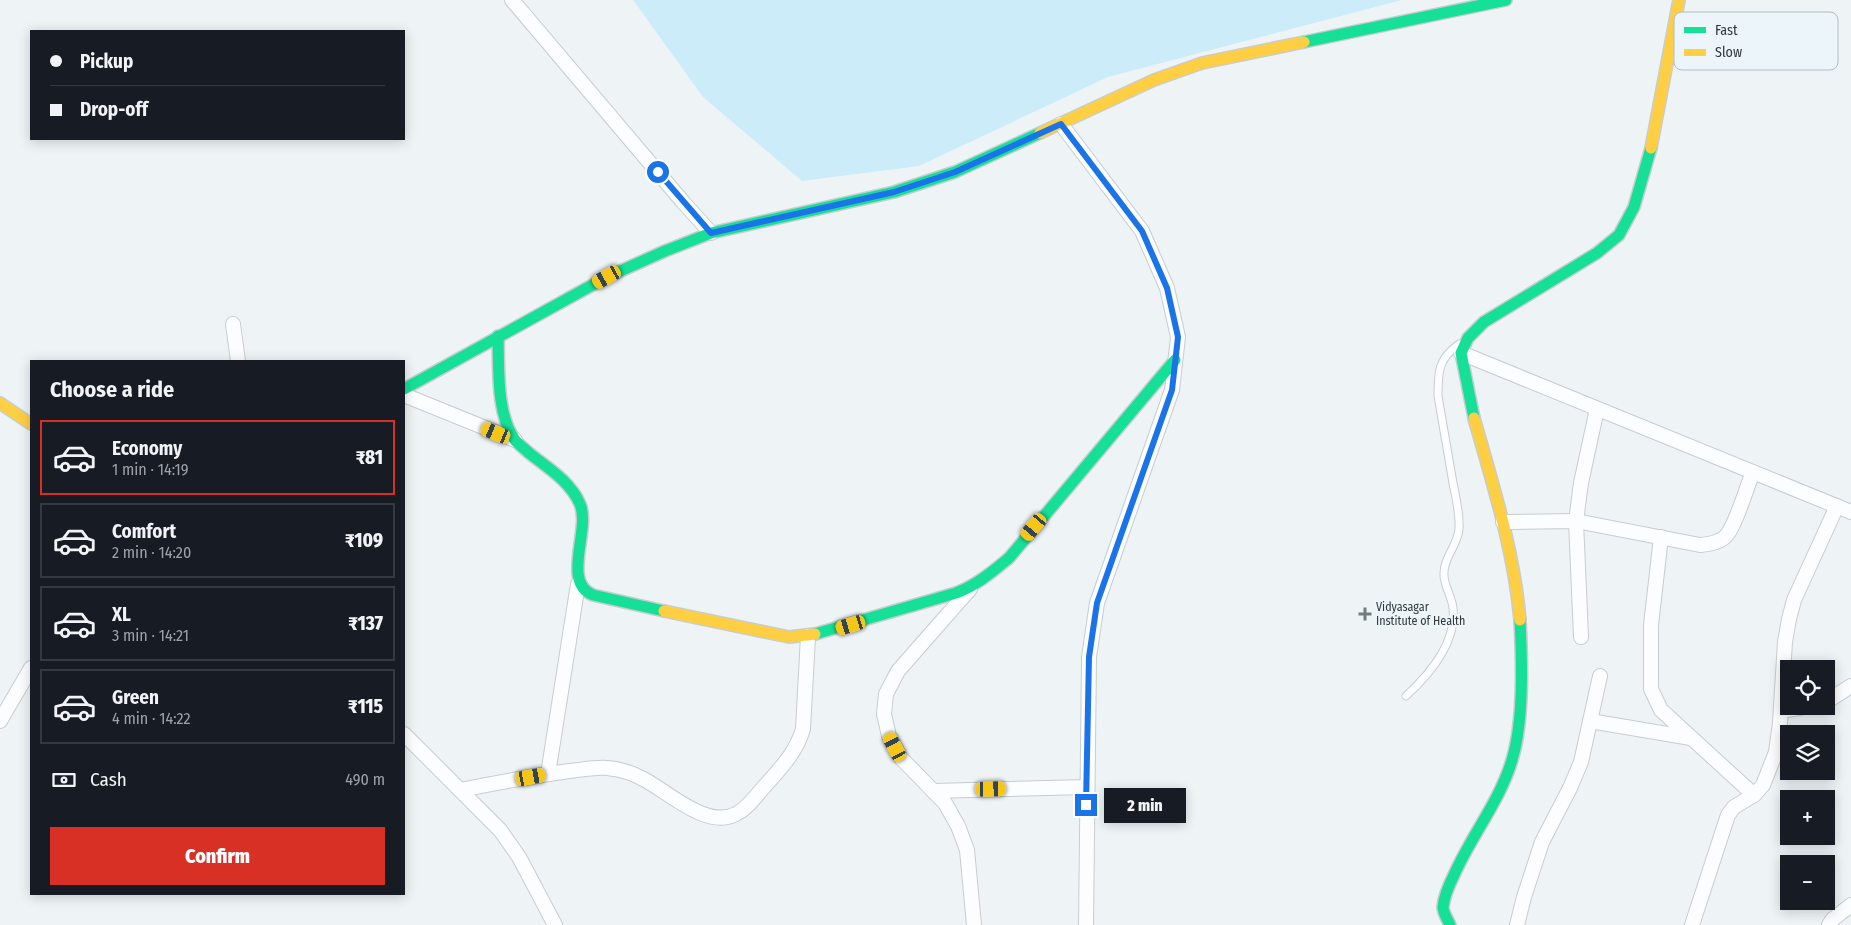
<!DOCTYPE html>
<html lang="en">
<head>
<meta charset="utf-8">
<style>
	body { margin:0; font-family:"Fira Sans Condensed",sans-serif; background:#242831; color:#f1f3f6; height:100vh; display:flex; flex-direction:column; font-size:19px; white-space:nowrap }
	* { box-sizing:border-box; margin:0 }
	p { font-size:16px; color:#9ea1a6 }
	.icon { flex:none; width:28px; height:28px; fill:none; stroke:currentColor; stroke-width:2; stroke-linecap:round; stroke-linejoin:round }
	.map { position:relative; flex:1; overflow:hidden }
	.details { position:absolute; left:30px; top:360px; width:375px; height:535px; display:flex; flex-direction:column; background:#171b24; border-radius:0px; box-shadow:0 2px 12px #0003 }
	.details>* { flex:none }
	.hud { position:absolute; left:30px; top:30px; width:375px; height:110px; border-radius:0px; box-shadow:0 2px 12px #0003; display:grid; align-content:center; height:110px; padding:0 20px; background:#171b24 }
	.controls { position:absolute; left:1780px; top:660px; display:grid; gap:10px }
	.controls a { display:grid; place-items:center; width:55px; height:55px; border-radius:0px; background:#171b24; box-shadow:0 2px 12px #0003; font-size:25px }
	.end { position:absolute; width:22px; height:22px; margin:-11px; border:6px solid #1a73e8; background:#fff; box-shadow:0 0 0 2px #fff }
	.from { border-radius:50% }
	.bubble { position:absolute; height:35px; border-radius:0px; background:#171b24; box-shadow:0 2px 12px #0003; font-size:16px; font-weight:800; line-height:35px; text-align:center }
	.car { position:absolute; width:15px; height:30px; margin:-15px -8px; border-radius:6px; box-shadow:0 0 4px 1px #0007; background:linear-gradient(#f5c518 24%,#345 0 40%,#f5c518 0 76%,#345 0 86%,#f5c518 0) }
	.hud b { display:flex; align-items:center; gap:18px; height:48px; font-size:19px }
	.hud b+b { border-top:1px solid #363941 }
	.hud i { width:12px; height:12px; background:#f1f3f6 }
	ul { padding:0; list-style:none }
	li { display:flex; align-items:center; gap:15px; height:75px; margin:0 10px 8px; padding:0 10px; border:2px solid #363941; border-radius:0px }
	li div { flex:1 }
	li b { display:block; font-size:19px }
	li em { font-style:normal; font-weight:800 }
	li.selected { border-color:#d93025 }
	li>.icon { width:45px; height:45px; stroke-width:1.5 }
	h2 { padding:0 20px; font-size:22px; line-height:60px }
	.pay { display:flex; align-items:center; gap:12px; height:55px; padding:0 20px; font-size:19px }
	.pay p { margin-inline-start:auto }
	.action { display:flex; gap:10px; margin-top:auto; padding:10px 20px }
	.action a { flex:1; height:58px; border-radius:0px; background:#d93025; color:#fff; font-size:20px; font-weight:800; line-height:58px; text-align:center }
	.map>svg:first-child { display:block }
	.green { fill:#ccecf9 }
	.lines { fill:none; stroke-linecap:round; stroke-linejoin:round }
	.lane-casing { stroke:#c8ccce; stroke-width:9 }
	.street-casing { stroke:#c8ccce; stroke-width:16 }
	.fast-casing { stroke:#c8ccce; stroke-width:14 }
	.slow-casing { stroke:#c8ccce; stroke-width:14 }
	.lane { stroke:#fcfdfe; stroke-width:7 }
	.street { stroke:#fcfdfe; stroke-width:14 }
	.fast { stroke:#16e098; stroke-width:11 }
	.slow { stroke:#ffcf43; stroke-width:11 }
	.route { stroke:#1a73e8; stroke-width:6 }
	.poi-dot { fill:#757a7b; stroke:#ebf5fa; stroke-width:2 }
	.labels { text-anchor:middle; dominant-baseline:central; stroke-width:5; stroke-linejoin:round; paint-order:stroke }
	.poi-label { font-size:12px; fill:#343839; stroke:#ebf5fa; text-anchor:start }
	.key { fill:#ebf5fa; stroke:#b4bcc0; stroke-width:1 }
	.key-label { font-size:14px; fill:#343839 }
</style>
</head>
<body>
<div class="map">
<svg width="1851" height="925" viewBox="0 0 1851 925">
	<rect width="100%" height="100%" fill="#eef4f6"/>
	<polygon class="green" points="633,0 1402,0 1108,77 919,166 802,181 703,97"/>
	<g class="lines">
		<defs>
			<path id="lane" d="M1406 696C1430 674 1457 643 1453 608 1452 597 1444 586 1444 575 1443 558 1458 545 1459 529 1460 514 1456 498 1453 483 1448 454 1443 425 1438 396 1438 372 1438 359 1459 344"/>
			<g id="street">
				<polyline points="512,0 683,202 711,233"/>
				<polyline points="1061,124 1142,231 1167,288 1178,337 1172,390 1097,603 1089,657 1086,925"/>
				<polyline points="233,324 238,361"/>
				<polyline points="1461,353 1851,512"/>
				<polyline points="404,395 515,440"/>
				<path d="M1503 522 1576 521 1700 545C1709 544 1718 543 1725 537 1735 528 1747 486 1753 472"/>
				<polyline points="1661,537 1651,625 1651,689 1661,710 1754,795"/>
				<polyline points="970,589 898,671 886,694 884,714 889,736 901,758 945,803 958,826 967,850 974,925"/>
				<polyline points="1581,637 1576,521 1581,483 1597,409"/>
				<polyline points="1826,702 1851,686"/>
				<polyline points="1781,711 1810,706"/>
				<polyline points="0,721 31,668"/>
				<polyline points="1590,721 1691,738"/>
				<polyline points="404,734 500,830 519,857 555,925"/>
				<polyline points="548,774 578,584"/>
				<path d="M460 790C496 783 533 776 569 771 581 770 595 767 607 768 621 769 635 774 647 781 670 794 708 829 736 814 747 809 755 797 763 788 780 769 796 753 803 729L808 636"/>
				<polyline points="933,791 1087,787"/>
				<polyline points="1517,925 1524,897 1542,842 1570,788 1581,762 1600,676"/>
				<polyline points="1692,925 1728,815 1734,807 1754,795 1763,785 1776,752 1780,723 1785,642 1789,619 1794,600 1837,506"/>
				<polyline points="1829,925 1833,919 1851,905"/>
			</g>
			<g id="fast">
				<polyline points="1304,42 1506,0"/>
				<path d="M498 336C499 367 496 414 515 440 519 445 525 449 529 453 548 468 570 481 580 504 591 530 561 582 593 595L664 611"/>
				<polyline points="404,389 607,277 665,251 711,233 894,192 955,172 1040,133"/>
				<polyline points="1474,418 1461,353 1468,338 1484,322 1597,253 1619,235 1634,207 1651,148"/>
				<path d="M815 634 956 593C977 585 992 572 1009 558L1175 360"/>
				<path d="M1450 925C1448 920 1443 913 1443 907 1444 896 1449 885 1454 875 1471 836 1500 801 1512 760 1524 721 1522 661 1520 620"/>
			</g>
			<g id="slow">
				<polyline points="1040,133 1154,80 1202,63 1304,42"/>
				<polyline points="1651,148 1679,0"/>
				<polyline points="0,403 31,424"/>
				<path d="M1474 418C1493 485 1514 551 1520 620"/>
				<polyline points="664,611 789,637 815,634"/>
			</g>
		</defs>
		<use href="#lane" class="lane-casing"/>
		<use href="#street" class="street-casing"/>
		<use href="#fast" class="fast-casing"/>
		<use href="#slow" class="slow-casing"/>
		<use href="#lane" class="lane"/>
		<use href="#street" class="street"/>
		<use href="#fast" class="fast"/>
		<use href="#slow" class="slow"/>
	</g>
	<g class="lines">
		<polyline class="route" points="658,172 711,233 894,192 955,172 1061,124 1142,231 1167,288 1178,337 1172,390 1097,603 1089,657 1086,805"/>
	</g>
	<path class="poi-dot" d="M1362.5 606.5h5v5h5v5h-5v5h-5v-5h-5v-5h5z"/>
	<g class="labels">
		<g class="poi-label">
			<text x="1376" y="607">Vidyasagar<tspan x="1376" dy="14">Institute of Health</tspan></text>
		</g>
	</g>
	<rect x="1674" y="12" width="164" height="58" rx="8" class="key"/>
	<rect x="1684" y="27" width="22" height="6" fill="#16e098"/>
	<rect x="1684" y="49" width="22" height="7" fill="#ffcf43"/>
	<g class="key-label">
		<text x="1715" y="35">Fast</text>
		<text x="1715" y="57">Slow</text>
	</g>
</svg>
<div class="controls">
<a><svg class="icon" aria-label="locate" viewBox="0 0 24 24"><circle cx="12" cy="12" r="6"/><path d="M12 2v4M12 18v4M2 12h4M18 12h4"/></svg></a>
<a><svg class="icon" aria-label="layers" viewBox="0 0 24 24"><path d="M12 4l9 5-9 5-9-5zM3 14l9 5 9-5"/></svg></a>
<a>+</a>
<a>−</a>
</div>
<i class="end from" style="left:658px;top:172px"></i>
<i class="end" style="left:1086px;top:805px"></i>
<div class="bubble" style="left:1104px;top:788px;width:82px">2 min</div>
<i class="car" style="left:607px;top:277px;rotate:241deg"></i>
<i class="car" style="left:496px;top:433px;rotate:292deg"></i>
<i class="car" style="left:1034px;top:527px;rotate:220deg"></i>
<i class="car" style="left:851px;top:625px;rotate:253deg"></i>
<i class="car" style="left:895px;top:747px;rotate:332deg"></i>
<i class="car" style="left:531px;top:777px;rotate:80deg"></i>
<i class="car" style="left:991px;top:789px;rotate:89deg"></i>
<div class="hud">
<b><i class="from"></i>Pickup</b>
<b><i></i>Drop-off</b>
</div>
<section class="details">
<h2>Choose a ride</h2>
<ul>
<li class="selected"><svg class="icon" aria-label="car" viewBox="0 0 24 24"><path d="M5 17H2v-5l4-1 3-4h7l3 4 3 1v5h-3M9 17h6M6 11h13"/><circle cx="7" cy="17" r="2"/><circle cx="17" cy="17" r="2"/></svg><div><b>Economy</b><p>1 min · 14:19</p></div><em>₹81</em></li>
<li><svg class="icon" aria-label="car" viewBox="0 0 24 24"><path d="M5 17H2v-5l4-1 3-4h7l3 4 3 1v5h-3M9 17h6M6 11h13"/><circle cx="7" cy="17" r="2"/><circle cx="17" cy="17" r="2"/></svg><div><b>Comfort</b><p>2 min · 14:20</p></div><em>₹109</em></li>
<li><svg class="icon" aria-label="car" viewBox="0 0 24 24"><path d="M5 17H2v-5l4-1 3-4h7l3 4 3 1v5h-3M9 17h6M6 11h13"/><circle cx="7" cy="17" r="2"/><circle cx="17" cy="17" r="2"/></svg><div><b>XL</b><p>3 min · 14:21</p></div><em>₹137</em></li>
<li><svg class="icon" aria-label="car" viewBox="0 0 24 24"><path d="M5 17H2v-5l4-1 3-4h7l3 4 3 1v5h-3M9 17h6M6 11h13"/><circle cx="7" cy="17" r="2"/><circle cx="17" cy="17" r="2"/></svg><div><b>Green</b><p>4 min · 14:22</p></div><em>₹115</em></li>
</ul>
<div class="pay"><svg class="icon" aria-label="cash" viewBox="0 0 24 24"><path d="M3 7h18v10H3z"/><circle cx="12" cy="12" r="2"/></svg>Cash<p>490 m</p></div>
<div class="action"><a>Confirm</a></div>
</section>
</div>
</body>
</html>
